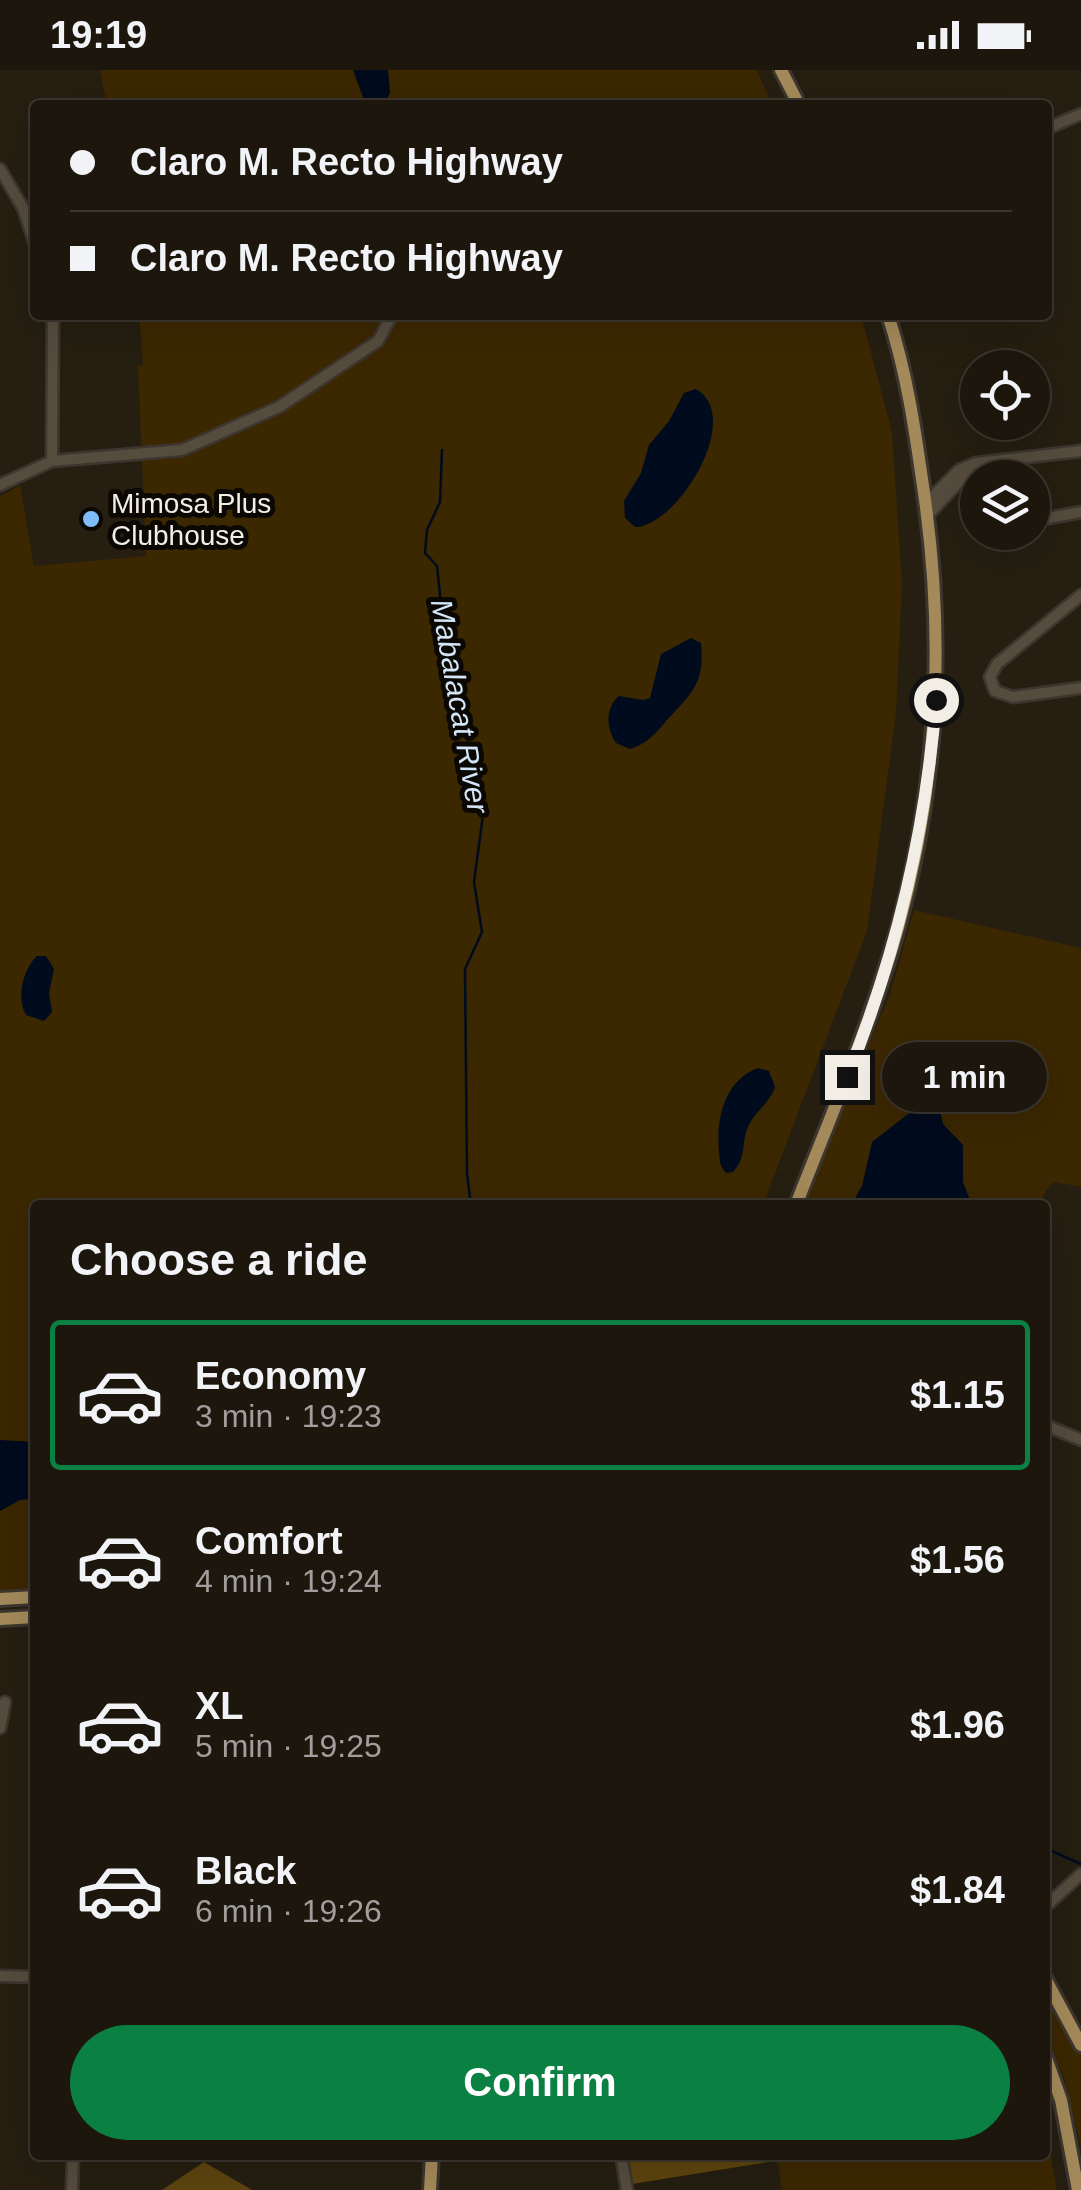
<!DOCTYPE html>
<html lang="en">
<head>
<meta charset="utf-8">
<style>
	body { margin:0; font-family:Helvetica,sans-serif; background:#29231b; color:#f1f3f6; height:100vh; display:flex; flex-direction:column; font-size:38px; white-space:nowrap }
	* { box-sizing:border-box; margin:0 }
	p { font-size:32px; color:#a09f9d }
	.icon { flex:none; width:55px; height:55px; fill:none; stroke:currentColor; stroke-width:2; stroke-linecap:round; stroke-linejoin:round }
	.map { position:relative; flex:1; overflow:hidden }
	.sheet { position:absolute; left:30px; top:1130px; width:1020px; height:960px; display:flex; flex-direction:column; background:#1c160d; border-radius:10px; box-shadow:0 10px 40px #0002,0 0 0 2px #3a352e }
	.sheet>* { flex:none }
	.banner { position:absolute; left:30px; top:30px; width:1022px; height:220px; border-radius:10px; box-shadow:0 10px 40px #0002,0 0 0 2px #3a352e; display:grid; align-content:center; height:220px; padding:0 40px; background:#1c160d }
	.fabs { position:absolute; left:960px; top:280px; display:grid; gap:20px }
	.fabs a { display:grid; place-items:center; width:90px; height:90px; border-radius:50%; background:#1c160d; box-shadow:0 10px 40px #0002,0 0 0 2px #3a352e; font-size:50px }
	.end { position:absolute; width:45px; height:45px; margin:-22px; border:12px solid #f3eee5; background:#111; box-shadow:0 0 0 5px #111 }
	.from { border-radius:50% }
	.bubble { position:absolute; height:70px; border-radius:35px; background:#1c160d; box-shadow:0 10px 40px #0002,0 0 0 2px #3a352e; font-size:32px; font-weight:800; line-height:70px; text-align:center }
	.banner b { display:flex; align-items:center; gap:35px; height:95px; font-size:38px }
	.banner b+b { border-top:2px solid #3a352e }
	.banner i { width:25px; height:25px; background:#f1f3f6 }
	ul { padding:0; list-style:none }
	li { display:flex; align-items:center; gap:30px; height:150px; margin:0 20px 15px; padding:0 20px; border:5px solid transparent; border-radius:10px }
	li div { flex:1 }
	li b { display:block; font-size:38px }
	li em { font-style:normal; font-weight:800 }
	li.current { border-color:#0b8043 }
	li>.icon { width:90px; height:90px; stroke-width:1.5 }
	h2 { padding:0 40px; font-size:45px; line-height:120px }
	.button { display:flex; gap:20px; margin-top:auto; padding:20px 40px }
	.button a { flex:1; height:115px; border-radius:60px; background:#0b8043; color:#fff; font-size:40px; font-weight:800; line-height:115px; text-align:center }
	.status { display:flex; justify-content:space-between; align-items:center; height:70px; padding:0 50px; background:#1c160d; direction:ltr }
	.status svg { height:28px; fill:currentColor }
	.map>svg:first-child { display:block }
	.green { fill:#3b2700 }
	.forest { fill:#5d440f }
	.water { fill:#000b1e }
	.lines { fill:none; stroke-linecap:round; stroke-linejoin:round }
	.stream { stroke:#000b1e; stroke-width:2.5 }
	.minor-casing { stroke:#3c362f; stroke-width:15 }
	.major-casing { stroke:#3c362f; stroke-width:18 }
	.minor { stroke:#554c3e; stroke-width:10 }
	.major { stroke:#a48a5a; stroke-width:12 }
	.route { stroke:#f3eee5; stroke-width:12 }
	.poi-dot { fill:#7ebdf9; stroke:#0b0804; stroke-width:4 }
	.labels { text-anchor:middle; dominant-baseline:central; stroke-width:10; stroke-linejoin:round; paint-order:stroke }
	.poi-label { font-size:28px; fill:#f3eee5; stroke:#0b0804; text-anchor:start }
	.water-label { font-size:30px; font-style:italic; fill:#d3e5f7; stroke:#0b0804 }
</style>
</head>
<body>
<div class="status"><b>19:19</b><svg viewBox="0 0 49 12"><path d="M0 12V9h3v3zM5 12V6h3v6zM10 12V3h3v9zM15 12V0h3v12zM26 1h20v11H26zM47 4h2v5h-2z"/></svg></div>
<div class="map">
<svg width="1081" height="2120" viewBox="0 0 1081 2120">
	<rect width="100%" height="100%" fill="#251e11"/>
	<g class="green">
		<polygon points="100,0 757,0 772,35 107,35"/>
		<polygon points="139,245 861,245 892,362 902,514 896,643 867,861 763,1135 35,1135 35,1519 0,1523 0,427 20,415 34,496 146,486 138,296 143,295"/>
		<polygon points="914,840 1081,878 1081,1117 1054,1112 1045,1122 1040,1135 801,1135 890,924"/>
		<polygon points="1045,1912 1081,1985 1081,2077 1065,2011 1045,1962"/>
		<polygon points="1045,2054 1057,2120 782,2120 776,2085 1045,2085"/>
	</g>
	<g class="forest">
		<polygon points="627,2085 774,2085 775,2091 632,2114"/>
		<polygon points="204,2092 252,2120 162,2120"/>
	</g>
	<g class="water">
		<polygon points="353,0 388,0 390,23 385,33 374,35 364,30"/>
		<path d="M696 319C745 347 677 457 635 457L625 448 624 431 641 403 649 375 669 351 684 323Z"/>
		<path d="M691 568 701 573C706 618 687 626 662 656 652 667 644 675 630 679L616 673C606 658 605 638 619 626L643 630 650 628 661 584Z"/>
		<path d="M37 886H46L54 899 49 923 52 942 44 951 26 945C16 928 23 899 37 886Z"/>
		<path d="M758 998 769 1001 775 1017C770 1033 754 1042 748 1057 741 1073 747 1087 733 1102L726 1103C719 1095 720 1091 719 1081 716 1049 724 1011 758 998Z"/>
		<polygon points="930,1027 938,1031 943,1054 963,1075 963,1112 972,1135 851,1135 862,1116 872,1072"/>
		<polygon points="0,1370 35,1372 35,1429 20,1430 0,1441"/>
	</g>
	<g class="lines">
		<g class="stream">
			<polyline points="442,380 440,432 427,460 425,483 437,496 446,584 471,683 483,745 474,812 482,862 465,899 467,1104 471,1135"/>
			<polyline points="1045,1778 1081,1794"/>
		</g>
		<defs>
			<g id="minor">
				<polyline points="1048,58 1081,44"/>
				<polyline points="0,99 23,138 35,174"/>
				<polyline points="52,391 53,245"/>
				<polyline points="0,415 52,391 182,380 279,337 378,271 392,245"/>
				<polyline points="925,434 959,400 976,393 1081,381"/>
				<polyline points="927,446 972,398"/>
				<polyline points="1032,451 1081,442"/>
				<polyline points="1081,525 997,594 990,607 995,621 1013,627 1081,618"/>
				<polyline points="1045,1355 1081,1370"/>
				<polyline points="0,1658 5,1632"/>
				<polyline points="1045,1837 1081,1804"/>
				<polyline points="0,1906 35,1907"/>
				<polyline points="621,2085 627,2120"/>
				<polyline points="72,2120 73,2085"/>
			</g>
			<g id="major">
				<polyline points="781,0 799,35"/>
				<path d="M796 1135C832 1043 871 953 898 858 937 718 945 574 925 430 916 367 908 306 888 245"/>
				<polyline points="0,1529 35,1527"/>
				<polyline points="0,1549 35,1547"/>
				<polyline points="1045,1908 1081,1975"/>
				<polyline points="1045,1985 1061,2030 1078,2120"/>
				<polyline points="430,2120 432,2085"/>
			</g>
		</defs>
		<use href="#minor" class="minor-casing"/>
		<use href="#major" class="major-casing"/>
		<use href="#minor" class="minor"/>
		<use href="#major" class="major"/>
	</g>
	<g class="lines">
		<path class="route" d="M847 1007C896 886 926 760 936 630"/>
	</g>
	<circle class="poi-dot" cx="91" cy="449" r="10"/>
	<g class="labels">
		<g class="poi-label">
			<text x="111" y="433">Mimosa Plus<tspan x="111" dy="32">Clubhouse</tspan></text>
		</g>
		<g class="water-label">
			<text transform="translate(460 636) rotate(80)">Mabalacat River</text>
		</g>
	</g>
</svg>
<div class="fabs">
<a><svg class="icon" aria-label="locate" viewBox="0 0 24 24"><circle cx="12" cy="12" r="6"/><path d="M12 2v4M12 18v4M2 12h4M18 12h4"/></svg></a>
<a><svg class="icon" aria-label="layers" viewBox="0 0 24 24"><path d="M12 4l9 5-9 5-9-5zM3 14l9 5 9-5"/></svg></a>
</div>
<i class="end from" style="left:936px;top:630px"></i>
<i class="end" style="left:847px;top:1007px"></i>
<div class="bubble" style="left:882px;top:972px;width:165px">1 min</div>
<div class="banner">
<b><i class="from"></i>Claro M. Recto Highway</b>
<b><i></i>Claro M. Recto Highway</b>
</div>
<section class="sheet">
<h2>Choose a ride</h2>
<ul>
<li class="current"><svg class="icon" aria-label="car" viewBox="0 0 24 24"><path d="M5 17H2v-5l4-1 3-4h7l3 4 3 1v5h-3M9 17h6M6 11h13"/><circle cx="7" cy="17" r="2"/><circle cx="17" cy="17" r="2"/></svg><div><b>Economy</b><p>3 min · 19:23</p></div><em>$1.15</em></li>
<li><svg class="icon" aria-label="car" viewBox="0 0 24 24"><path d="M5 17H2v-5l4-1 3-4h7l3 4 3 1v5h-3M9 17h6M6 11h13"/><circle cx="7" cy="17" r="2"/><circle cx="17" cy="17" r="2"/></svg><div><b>Comfort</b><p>4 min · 19:24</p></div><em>$1.56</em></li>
<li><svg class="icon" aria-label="car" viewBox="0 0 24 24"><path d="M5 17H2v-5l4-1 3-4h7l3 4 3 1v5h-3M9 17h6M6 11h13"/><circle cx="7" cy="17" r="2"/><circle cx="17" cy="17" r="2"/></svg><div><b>XL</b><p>5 min · 19:25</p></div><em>$1.96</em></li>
<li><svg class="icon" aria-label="car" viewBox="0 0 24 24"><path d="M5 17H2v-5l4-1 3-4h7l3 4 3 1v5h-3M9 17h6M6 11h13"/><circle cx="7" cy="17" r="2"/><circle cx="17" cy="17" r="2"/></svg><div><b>Black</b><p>6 min · 19:26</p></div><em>$1.84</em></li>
</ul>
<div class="button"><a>Confirm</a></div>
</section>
</div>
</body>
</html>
